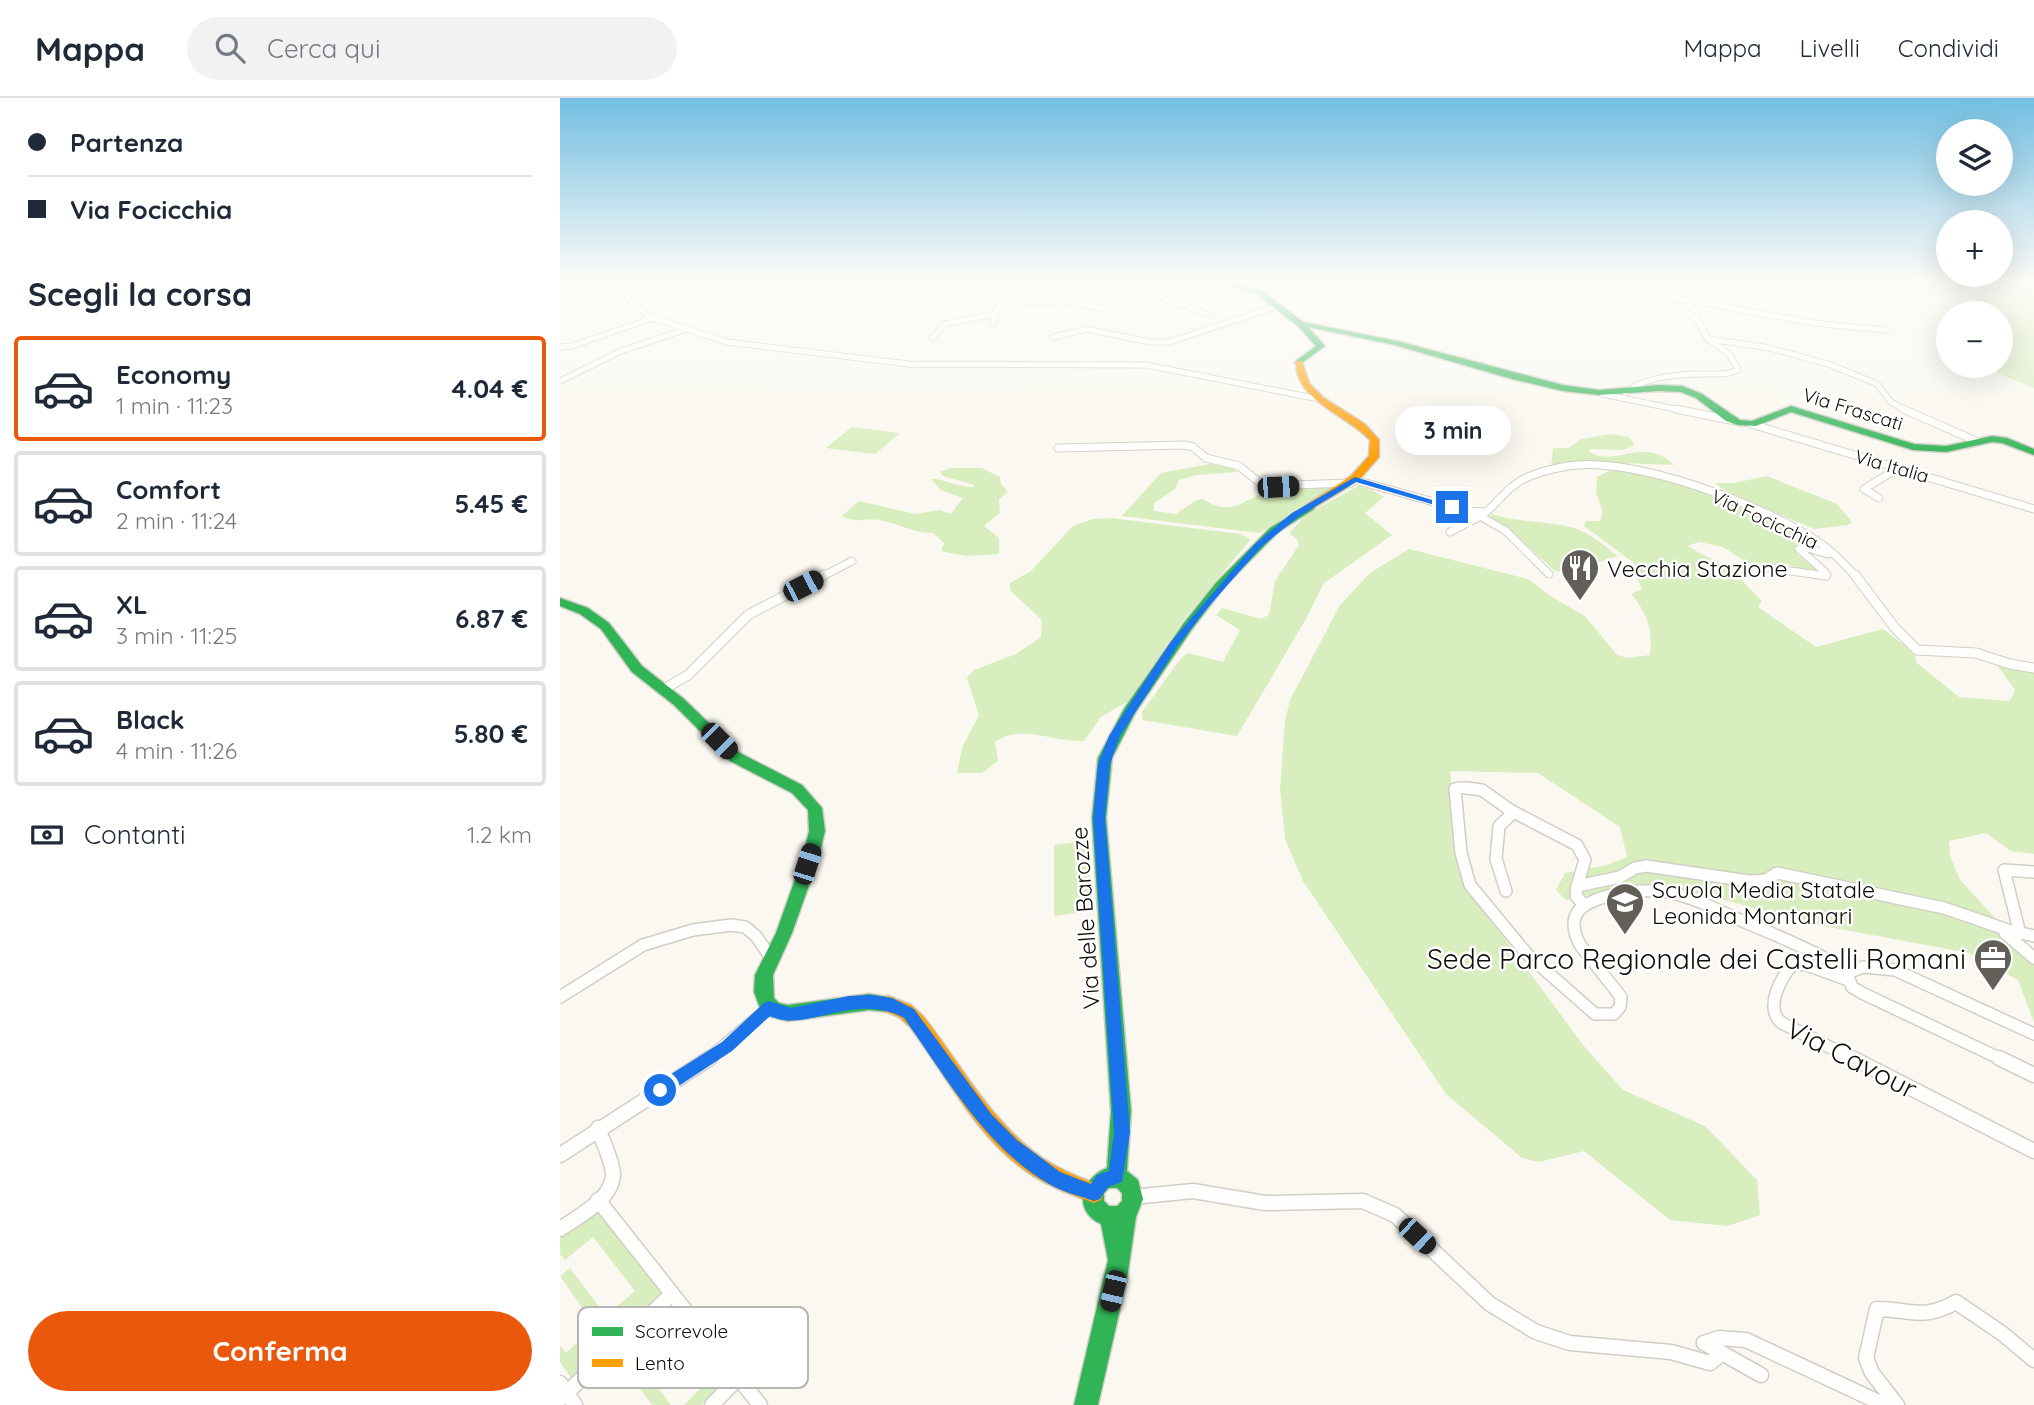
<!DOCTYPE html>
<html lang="it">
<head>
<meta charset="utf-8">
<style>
	body { margin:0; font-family:Quicksand,sans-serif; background:#f2f2f3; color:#1f2937; height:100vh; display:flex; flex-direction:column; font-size:26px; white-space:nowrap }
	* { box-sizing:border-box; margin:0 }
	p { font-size:23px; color:#747a83 }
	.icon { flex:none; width:38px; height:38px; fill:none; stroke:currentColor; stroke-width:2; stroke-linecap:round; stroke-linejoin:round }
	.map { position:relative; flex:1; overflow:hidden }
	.sheet { display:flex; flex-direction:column; background:#fff; width:560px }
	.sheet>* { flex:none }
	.banner { display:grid; align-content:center; height:154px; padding:0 28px; background:#fff }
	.controls { position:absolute; left:1376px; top:21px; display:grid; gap:14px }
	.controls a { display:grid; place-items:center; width:77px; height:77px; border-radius:50%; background:#fff; box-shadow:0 7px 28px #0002; font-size:35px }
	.end { position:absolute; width:32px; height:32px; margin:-16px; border:9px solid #1a73e8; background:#fff; box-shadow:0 0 0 4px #fff }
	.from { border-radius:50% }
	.bubble { position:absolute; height:49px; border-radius:24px; background:#fff; box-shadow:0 7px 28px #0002; font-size:23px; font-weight:800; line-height:49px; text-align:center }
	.car { position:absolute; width:21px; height:42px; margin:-21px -10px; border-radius:9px; box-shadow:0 0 5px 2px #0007; background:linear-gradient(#222 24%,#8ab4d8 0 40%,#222 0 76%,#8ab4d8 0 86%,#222 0) }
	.banner b { display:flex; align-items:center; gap:24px; height:66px; font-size:26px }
	.banner b+b { border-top:2px solid #e0e1e3 }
	.banner i { width:18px; height:18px; background:#1f2937 }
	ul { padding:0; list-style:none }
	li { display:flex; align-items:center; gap:21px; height:105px; margin:0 14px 10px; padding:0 14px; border:4px solid #e0e1e3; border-radius:7px }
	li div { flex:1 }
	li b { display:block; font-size:26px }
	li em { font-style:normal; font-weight:800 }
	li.selected { border-color:#ea580c }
	li>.icon { width:63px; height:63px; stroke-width:1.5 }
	h2 { padding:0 28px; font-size:32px; line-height:84px }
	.pay { display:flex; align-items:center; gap:18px; height:77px; padding:0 28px; font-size:26px }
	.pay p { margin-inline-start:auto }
	.cta { display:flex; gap:14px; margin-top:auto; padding:14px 28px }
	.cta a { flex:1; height:80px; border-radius:42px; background:#ea580c; color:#fff; font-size:28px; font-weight:800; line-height:80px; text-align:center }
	header { display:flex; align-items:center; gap:42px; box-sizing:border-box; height:98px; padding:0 35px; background:#fff; border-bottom:2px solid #e0e1e3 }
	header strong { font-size:33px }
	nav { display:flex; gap:38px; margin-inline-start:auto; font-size:24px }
	.search { width:490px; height:63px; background:#f2f2f3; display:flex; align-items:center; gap:18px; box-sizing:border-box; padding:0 24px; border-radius:38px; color:#747a83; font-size:26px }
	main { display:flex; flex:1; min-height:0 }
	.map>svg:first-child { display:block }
	.green { fill:#d8eebe }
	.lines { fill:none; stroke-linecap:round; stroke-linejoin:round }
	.street-tunnel { stroke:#d7d5cd; stroke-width:7; stroke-dasharray:7 3.5; stroke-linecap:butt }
	.street-far4-casing { stroke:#d1cec7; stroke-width:7 }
	.street-far3-casing { stroke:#d1cec7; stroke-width:9 }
	.street-far2-casing { stroke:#d1cec7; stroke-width:11 }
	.street-far1-casing { stroke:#d1cec7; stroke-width:14 }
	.street-casing { stroke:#d1cec7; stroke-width:17 }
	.fast-casing { stroke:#d1cec7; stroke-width:3 }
	.slow-casing { stroke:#d1cec7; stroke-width:3 }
	.street-far4 { stroke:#fefefd; stroke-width:5 }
	.street-far3 { stroke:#fefefd; stroke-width:7 }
	.street-far2 { stroke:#fefefd; stroke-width:9 }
	.street-far1 { stroke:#fefefd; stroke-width:11 }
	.street { stroke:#fefefd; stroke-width:14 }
	.fast { fill:#30b455; fill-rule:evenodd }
	.slow { fill:#ff9f0a; fill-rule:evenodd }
	.route { fill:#1a73e8 }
	.labels { text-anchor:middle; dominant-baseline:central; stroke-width:5; stroke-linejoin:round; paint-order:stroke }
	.far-street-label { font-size:19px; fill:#0e0c05; stroke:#fff }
	.poi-label { font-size:23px; fill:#0e0c05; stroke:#fff; text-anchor:start }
	.street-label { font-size:23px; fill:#0e0c05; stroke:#fff }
	.near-poi-label { font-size:28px; fill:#0e0c05; stroke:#fff; text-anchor:end }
	.near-street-label { font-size:28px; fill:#0e0c05; stroke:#fff }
	.key { fill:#fff; stroke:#b7b6b4; stroke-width:2 }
	.key-label { font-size:19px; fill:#0e0c05 }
</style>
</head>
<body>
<header>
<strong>Mappa</strong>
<div class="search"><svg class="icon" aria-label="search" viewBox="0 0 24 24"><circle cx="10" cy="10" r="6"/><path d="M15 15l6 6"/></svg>Cerca qui</div>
<nav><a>Mappa</a><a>Livelli</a><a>Condividi</a></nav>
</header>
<main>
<section class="sheet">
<div class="banner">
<b><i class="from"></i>Partenza</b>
<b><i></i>Via Focicchia</b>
</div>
<h2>Scegli la corsa</h2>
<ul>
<li class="selected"><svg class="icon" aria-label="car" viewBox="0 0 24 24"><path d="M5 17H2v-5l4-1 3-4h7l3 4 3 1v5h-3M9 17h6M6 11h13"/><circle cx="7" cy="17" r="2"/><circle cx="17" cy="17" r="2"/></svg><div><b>Economy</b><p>1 min · 11:23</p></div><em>4.04 €</em></li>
<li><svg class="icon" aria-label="car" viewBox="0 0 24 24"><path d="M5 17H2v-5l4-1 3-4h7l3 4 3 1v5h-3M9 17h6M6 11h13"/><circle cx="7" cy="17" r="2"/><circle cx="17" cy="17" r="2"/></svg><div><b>Comfort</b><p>2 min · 11:24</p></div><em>5.45 €</em></li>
<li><svg class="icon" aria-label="car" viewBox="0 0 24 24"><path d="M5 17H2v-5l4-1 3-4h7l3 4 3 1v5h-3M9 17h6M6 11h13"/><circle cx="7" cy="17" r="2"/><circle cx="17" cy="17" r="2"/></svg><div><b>XL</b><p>3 min · 11:25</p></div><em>6.87 €</em></li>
<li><svg class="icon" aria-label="car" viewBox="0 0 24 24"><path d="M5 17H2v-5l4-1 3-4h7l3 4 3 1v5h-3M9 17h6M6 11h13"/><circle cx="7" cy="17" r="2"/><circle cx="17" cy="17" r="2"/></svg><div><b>Black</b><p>4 min · 11:26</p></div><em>5.80 €</em></li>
</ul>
<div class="pay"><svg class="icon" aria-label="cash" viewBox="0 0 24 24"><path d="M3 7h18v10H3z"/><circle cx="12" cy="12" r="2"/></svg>Contanti<p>1.2 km</p></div>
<div class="cta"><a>Conferma</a></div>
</section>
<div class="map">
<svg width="1474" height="1307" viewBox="0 0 1474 1307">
	<rect width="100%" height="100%" fill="#faf8f0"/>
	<g class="green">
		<polygon points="1438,182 1474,182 1474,290 1420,268 1440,268 1440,215 1412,215 1418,197"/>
		<polygon points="292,329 340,335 315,356 266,350"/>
		<path d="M1049 336 1069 339 1075 347 1063 352 1031 351 1029 353C1054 372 1082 336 1114 367L1061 365 991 370 993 350H1009L1021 341Z"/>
		<path d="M650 366 672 370 677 374 637 377 619 382 615 391 594 405V413L616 416 635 403 642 401C673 419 680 403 709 393 722 388 758 387 771 389L768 394 699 435 562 418 601 375Z"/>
		<path d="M391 370H421L440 379 441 386 448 394 439 401 440 415 424 428 439 440V456L406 458 381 453 384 445 373 435C352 435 339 425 319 422 303 420 298 426 282 418L299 403 355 416 380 412 391 416 403 400 381 392 371 381C380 379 398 390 413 389L415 387 383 378 380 374Z"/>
		<path d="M1055 370C1126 380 1200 410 1261 450L1236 445 1238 457 1257 471 1253 475 1227 466 1194 469 1163 449 1139 444 1127 448 1172 472 1202 503 1198 509 1256 549 1323 531 1353 554 1357 565 1399 599 1450 603 1455 592 1432 560 1474 571V756L1451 753 1426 735 1389 743 1390 758 1400 782 1451 837 1474 855V924L1458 882 1409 855 1258 827 1112 788H1071L1006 802 996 792 1005 775 1047 767 1067 759 1060 729 978 675 890 673 903 784 1023 947 1063 992 1145 1028 1197 1082 1200 1117 1168 1128 1110 1122 1024 1053 979 1064 962 1060 886 996 743 783 725 741 720 690 725 623 730 602 780 507 810 475 849 451 968 481 992 499 1025 518 1057 557 1068 560 1090 557C1093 533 1088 515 1071 496L1082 491 1072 469 1074 465 1024 428 1026 423H1040L1043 414 1036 395 1037 379Z"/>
		<polygon points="1207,378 1277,406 1292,424 1288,427 1254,431 1167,394 1155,385 1174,385"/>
		<polygon points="798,388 810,391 824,399 805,415 832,437 764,485 747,519 677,638 582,622 582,614 621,560 628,555 663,564 680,532 656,517 662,510 701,521 709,517 715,483 739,447 737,441 729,435 747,416"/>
		<path d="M931 416C957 424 985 423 1011 429 1029 434 1043 447 1058 458L1006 475 995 473 950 432 931 420Z"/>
		<path d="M551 420 680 436 691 441 625 520 567 604 541 619 524 643C495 645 462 625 435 644L438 663 422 675H397L402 650 419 617 407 580 414 572 456 556 481 539 482 522 450 492V485L471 473 513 428 533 421Z"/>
		<polygon points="529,742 531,813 494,818 494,747"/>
		<polygon points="35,1110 103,1197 11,1280 0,1264 0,1248 6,1255 35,1228 0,1178 10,1170 46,1218 75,1193 33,1139 5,1162 0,1156 0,1139"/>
		<polygon points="110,1206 167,1280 141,1307 124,1307 146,1285 99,1224 70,1251 66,1247"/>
		<polygon points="75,1259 111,1307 92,1307 65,1270"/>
	</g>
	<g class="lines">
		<polyline class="street-tunnel" points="892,409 907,413"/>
		<defs>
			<g id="street-far4">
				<polyline points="57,182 70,202 90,219 167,244 348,266 586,267 759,301"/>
				<polyline points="630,182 598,198 649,217"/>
				<polyline points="982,182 1072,192 1254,225 1324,232 1328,230"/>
				<polyline points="0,189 34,182"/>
				<polyline points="688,190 813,192 854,182"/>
				<polyline points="204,196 245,182"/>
				<polyline points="507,203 524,182"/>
				<polyline points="438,205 507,203 544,211"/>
				<polyline points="433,225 444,190 441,182"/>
				<polyline points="493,239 527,231 589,244 610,244 717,208"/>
				<polyline points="372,240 385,226 435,216"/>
				<polyline points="1149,241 1210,250 1271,267 1317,286 1331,304 1346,313"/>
				<polyline points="0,249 12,248 93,220"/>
				<polyline points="0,283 61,253 127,231"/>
				<path d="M1065 295C1084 278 1121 276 1145 276 1157 276 1167 277 1178 272L1170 257 1147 240 1137 221 1102 200"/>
				<polyline points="1042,296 1125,313"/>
			</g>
			<g id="street-far3">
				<polyline points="1116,311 1170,322"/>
				<polyline points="1343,311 1416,343"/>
				<polyline points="1191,326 1474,411"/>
				<polyline points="498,350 624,347 633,349 646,360 679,368 704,388 791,385"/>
				<polyline points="795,382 892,409"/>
				<polyline points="1319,400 1304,391 1338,370"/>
				<path d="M907 413 926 414C936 406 943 396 953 388 967 376 990 371 1008 368 1071 357 1204 407 1257 443 1272 453 1284 465 1296 479"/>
				<polyline points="915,415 946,433 989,476"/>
				<polyline points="890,434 917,420 914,415"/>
				<polyline points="1209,470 1266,478 1265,474 1239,451 1244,449 1268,456"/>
				<polyline points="261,479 292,463"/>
			</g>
			<g id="street-far2">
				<polyline points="1263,477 1266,477"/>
				<polyline points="1295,477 1335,530 1357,552 1416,555 1450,566 1474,570"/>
				<polyline points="104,591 128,577 188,517 264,477"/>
				<polyline points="895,691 902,689 918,691"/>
			</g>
			<g id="street-far1">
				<path d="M900 690 895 691 901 755 910 787 967 856 1035 916H1054L1060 909 1061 899 1020 847C1012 832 1010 815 1027 806 1049 794 1083 791 1107 794 1130 798 1151 809 1173 819 1213 836 1253 852 1290 874"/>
				<polyline points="906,690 922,692 950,712 1017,747 1025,762 1017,788"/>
				<polyline points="946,793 936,761 939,728 954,714"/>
				<polyline points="1024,807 1016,798 1017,788 1060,779 1075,770 1086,768 1189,783 1206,782 1217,775 1384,810 1451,833 1474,838"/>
				<polyline points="1445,835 1474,860"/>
				<polyline points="1460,836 1444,772 1474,774"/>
				<polyline points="1290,874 1303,869 1335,872 1474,936"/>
				<polyline points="1288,878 1292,889 1302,895 1443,962"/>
				<path d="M1288 882 1247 867 1234 866C1220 878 1204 912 1222 925L1295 962"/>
				<polyline points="0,899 83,847 133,832 171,827 185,829 196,838 211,860"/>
				<polyline points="147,962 209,910"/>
			</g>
			<g id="street">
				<polyline points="1292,960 1474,1053"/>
				<polyline points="1439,960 1474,977"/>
				<polyline points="0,1057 150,960"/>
				<polyline points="573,1099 633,1093 705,1105 803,1103 835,1117 930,1206 976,1234 1010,1245 1111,1254 1150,1265 1162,1255"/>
				<polyline points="38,1102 200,1307"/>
				<path d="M0 1131C17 1119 52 1102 53 1077 53 1063 42 1043 38 1030"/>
				<polyline points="1144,1245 1159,1240 1186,1242 1325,1307"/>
				<polyline points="1144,1245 1201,1277"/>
				<polyline points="0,1285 15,1307"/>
				<polyline points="0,1301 112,1196"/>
				<polyline points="152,1307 179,1279"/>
				<path d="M1337 1307 1312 1275 1306 1260 1317 1211C1350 1211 1363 1223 1396 1204L1443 1236 1474 1262"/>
			</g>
			<g id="fast">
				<polygon points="336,182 445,182 441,184 390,187 340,184"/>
				<polygon points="646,182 658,182 700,191 743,224 837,243 1003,287 1039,292 1099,287 1122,288 1142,296 1180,322 1192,323 1231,308 1354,346 1386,348 1432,338 1447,340 1474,351 1474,357 1442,345 1432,344 1386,354 1353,352 1231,314 1196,328 1178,327 1166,323 1136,300 1121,294 1099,293 1039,297 1003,293 952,281 835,247 748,229 765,248 739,267 735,265 736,263 756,248 738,228 695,195"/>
				<path d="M750 406 755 409 754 411 718 434 664 489 632 531 575 615 552 660 546 720 571 1013 567 1073 578 1082 583 1101 576 1119 567 1181 538 1307H514L548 1162 541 1126C512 1113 521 1080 547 1070L551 1013 532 720 538 660 564 611 624 525 656 485 710 430ZM549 1090H557L562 1095V1103L557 1108H549L544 1103V1095Z"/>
				<polygon points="0,500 28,510 49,525 82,568 124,601 180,655 242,687 262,710 265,733 258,762 232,835 213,877 214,900 219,905 228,907 309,896 334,900 337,906 334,912 328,914 309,912 228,923 208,918 200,910 194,894 195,877 216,835 242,762 249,733 248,712 232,695 170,663 114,607 72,574 41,531 20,516 0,508"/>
			</g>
			<g id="slow">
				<path d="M736 263H742L749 285 764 300 805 326 819 342V359L798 383 750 412 745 409 746 407 791 378 809 358 810 342C787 317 734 302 736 263Z"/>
				<path d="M328 898 351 907 363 918C400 965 429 1021 478 1057 497 1071 519 1079 541 1088L544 1095 541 1102 534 1105C510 1096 487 1088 466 1073 416 1038 386 977 351 930L339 919 322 912 319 906 322 900Z"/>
			</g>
		</defs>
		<use href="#street-far4" class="street-far4-casing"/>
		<use href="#street-far3" class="street-far3-casing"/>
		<use href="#street-far2" class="street-far2-casing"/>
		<use href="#street-far1" class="street-far1-casing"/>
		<use href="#street" class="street-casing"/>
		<use href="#fast" class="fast-casing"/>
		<use href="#slow" class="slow-casing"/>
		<use href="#street-far4" class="street-far4"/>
		<use href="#street-far3" class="street-far3"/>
		<use href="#street-far2" class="street-far2"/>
		<use href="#street-far1" class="street-far1"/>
		<use href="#street" class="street"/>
		<use href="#fast" class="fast"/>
		<use href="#slow" class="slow"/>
	</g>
	<linearGradient id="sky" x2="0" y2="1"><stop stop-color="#72bee2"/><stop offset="0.5" stop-color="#fdfcf8"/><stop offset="1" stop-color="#fdfcf8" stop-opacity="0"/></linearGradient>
	<rect width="1474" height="365" fill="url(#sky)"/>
	<path class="route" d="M795 379 896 409 892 412 796 384 738 419 701 449 643 515 617 549 560 638 550 666 545 720 570 1034 562 1084 548 1089 540 1101 534 1103C520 1098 502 1094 489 1086 425 1049 386 979 344 920 292 893 246 936 210 918L172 953 105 997 100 999 94 997 92 992 94 987 162 944 204 905 209 903 231 910 289 898 312 897 332 900 354 911 432 1017 457 1042 500 1074 531 1086 537 1077 549 1073 554 1034 533 720 538 666 549 638 610 545 695 446 732 415Z"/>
	<defs>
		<symbol id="restaurant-pin" viewBox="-11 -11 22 30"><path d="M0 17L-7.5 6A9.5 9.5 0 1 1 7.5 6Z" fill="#615f57" stroke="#fff"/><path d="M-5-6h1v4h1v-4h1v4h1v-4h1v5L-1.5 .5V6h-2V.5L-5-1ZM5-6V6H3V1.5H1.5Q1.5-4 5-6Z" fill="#fff"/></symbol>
		<symbol id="school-pin" viewBox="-11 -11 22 30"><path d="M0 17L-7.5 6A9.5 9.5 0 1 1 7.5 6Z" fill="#615f57" stroke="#fff"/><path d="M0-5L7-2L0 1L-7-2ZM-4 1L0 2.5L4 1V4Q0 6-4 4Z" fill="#fff"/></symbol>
		<symbol id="office-pin" viewBox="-11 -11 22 30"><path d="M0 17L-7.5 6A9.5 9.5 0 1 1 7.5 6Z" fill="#615f57" stroke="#fff"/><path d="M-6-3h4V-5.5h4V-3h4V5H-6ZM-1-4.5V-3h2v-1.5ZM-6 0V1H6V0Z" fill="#fff"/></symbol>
	</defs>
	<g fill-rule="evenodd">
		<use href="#restaurant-pin" x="998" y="448" width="44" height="60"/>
		<use href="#school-pin" x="1043" y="782" width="44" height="60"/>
		<use href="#office-pin" x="1411" y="838" width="44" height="60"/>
	</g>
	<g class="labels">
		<g class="far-street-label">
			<text transform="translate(1293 311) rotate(17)">Via Frascati</text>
			<text transform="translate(1332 368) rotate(16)">Via Italia</text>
			<text transform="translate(1205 421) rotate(25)">Via Focicchia</text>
		</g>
		<g class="poi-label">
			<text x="1047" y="470">Vecchia Stazione</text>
			<text x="1092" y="791">Scuola Media Statale<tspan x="1092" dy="26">Leonida Montanari</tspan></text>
		</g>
		<g class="street-label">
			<text transform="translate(525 820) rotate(-94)">Via delle Barozze</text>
		</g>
		<g class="near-poi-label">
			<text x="1406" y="860">Sede Parco Regionale dei Castelli Romani</text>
		</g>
		<g class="near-street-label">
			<text transform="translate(1292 960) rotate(27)">Via Cavour</text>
		</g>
	</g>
	<rect x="18" y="1209" width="230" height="81" rx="10" class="key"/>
	<rect x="32" y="1229" width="31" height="9" fill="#30b455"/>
	<rect x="32" y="1261" width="31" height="8" fill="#ff9f0a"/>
	<g class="key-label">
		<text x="75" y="1240">Scorrevole</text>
		<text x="75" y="1272">Lento</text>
	</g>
</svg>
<div class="controls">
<a><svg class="icon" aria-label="layers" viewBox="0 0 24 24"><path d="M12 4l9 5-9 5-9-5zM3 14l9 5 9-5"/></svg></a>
<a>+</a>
<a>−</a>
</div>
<i class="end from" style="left:100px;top:992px"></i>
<i class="end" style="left:892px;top:409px"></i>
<div class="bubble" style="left:835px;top:308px;width:116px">3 min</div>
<i class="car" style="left:718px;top:389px;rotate:87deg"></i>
<i class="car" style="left:243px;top:488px;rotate:63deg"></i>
<i class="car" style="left:159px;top:643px;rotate:135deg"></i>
<i class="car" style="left:247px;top:766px;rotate:18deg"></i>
<i class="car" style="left:857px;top:1138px;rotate:133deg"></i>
<i class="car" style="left:553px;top:1193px;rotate:193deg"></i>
</div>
</main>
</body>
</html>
